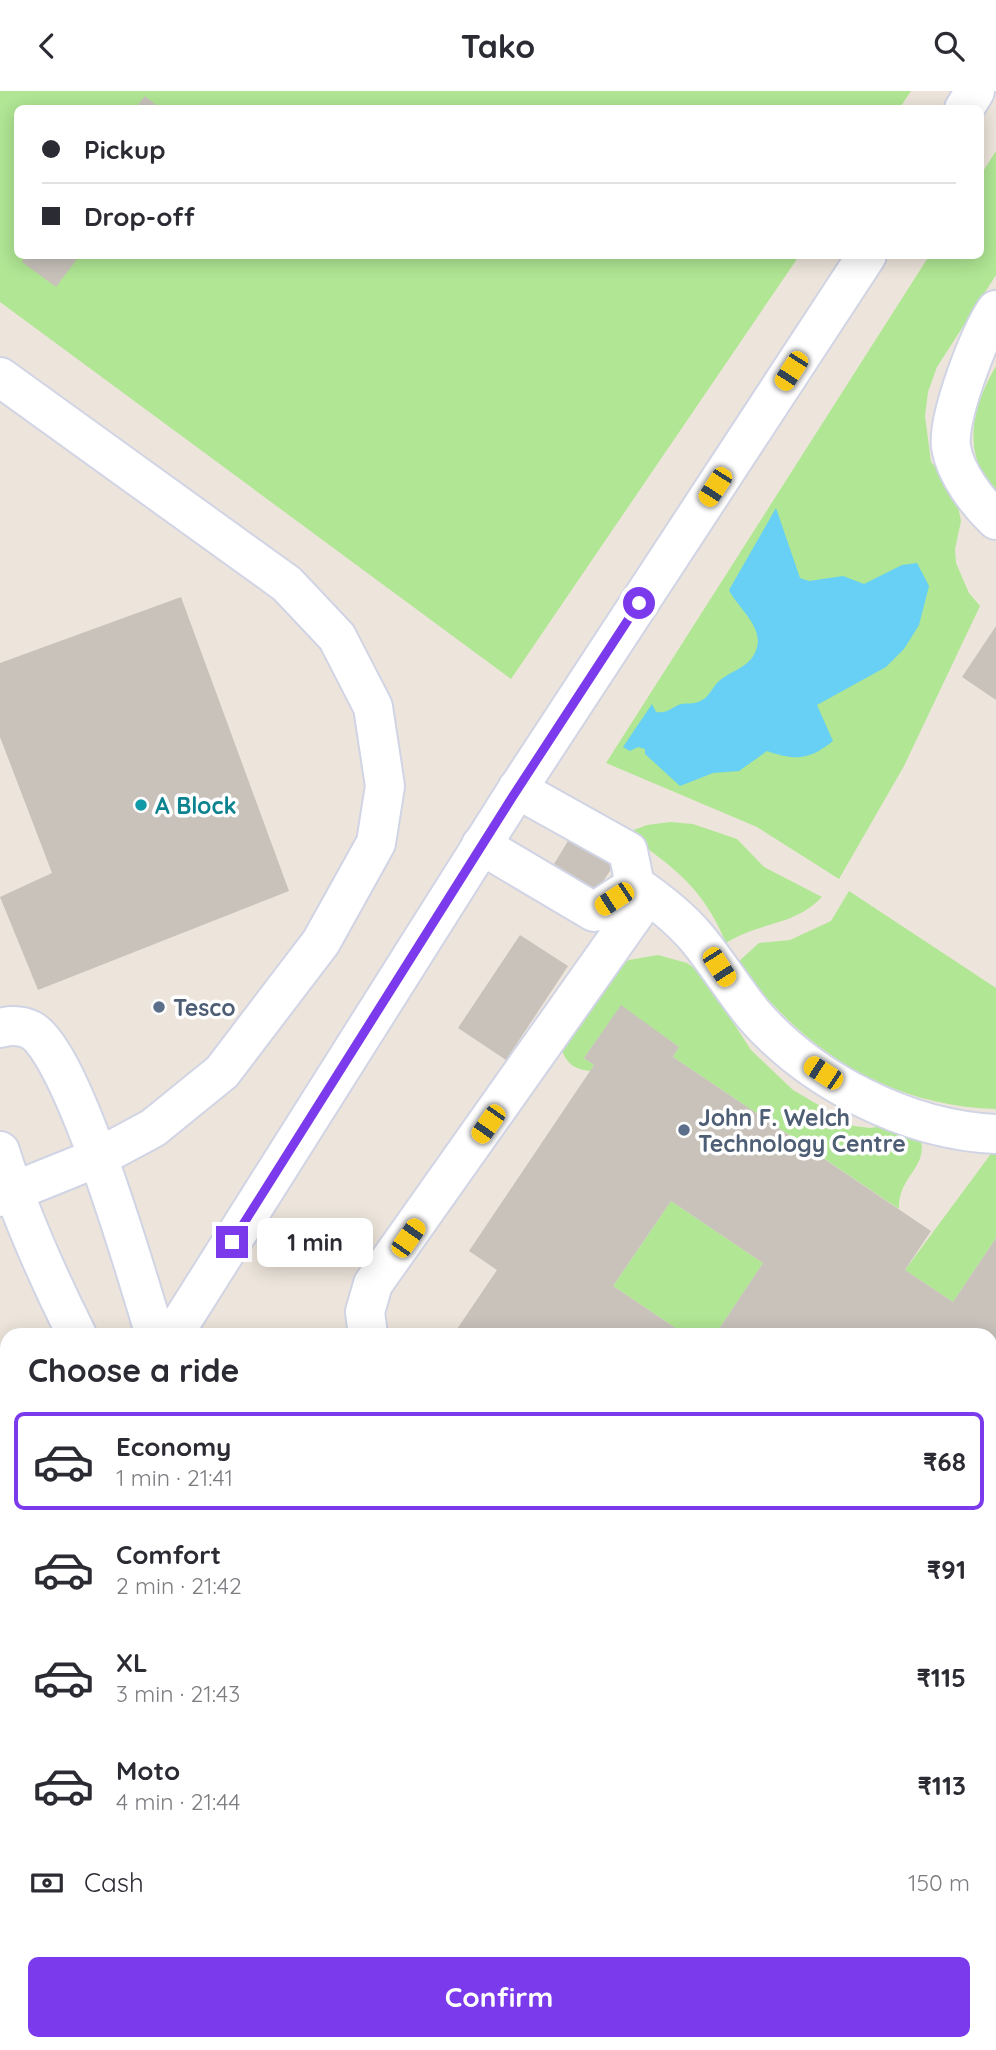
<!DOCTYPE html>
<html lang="en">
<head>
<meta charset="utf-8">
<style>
	body { margin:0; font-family:Quicksand,sans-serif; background:#f2f2f3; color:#2b2b33; height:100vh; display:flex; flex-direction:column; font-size:26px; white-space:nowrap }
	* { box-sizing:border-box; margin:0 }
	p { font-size:23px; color:#7c7c81 }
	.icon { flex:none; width:38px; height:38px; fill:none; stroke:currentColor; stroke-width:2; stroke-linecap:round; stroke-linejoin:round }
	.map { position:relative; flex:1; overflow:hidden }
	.panel { position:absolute; left:0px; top:1237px; width:998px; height:723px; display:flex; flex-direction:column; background:#fff; border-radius:21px 21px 0 0; box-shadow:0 4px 18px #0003 }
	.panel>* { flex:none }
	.top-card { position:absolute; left:14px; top:14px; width:970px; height:154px; border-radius:10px; box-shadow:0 4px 18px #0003; display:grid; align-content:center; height:154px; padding:0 28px; background:#fff }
	.end { position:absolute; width:32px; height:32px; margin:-16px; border:9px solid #7c3aed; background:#fff; box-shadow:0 0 0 4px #fff }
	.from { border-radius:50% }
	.bubble { position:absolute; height:49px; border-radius:10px; background:#fff; box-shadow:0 4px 18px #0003; font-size:23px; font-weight:700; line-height:49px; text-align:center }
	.car { position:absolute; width:21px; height:42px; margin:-21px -10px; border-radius:9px; box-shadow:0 0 5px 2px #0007; background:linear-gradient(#f5c518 24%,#345 0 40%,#f5c518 0 76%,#345 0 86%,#f5c518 0) }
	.top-card b { display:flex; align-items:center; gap:24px; height:66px; font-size:26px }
	.top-card b+b { border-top:2px solid #e1e1e2 }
	.top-card i { width:18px; height:18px; background:#2b2b33 }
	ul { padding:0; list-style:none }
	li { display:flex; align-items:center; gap:21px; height:98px; margin:0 14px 10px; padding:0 14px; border:4px solid transparent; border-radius:10px }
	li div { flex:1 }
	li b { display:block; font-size:26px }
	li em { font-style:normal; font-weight:700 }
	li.selected { border-color:#7c3aed }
	li>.icon { width:63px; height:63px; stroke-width:1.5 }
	h2 { padding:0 28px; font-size:32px; line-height:84px }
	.pay { display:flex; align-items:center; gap:18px; height:77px; padding:0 28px; font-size:26px }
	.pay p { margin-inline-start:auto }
	.cta { display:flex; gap:14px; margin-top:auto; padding:14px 28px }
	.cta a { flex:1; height:80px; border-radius:10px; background:#7c3aed; color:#fff; font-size:28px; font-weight:700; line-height:80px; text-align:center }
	header { display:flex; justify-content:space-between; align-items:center; height:91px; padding:0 28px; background:#fff; font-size:32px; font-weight:700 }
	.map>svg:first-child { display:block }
	.green { fill:#b0e694 }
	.water { fill:#68d0f5 }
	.building { fill:#c8c2bb }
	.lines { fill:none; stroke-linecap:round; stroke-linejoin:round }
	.minor-casing { stroke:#d0d4e4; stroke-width:42 }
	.minor { stroke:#fff; stroke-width:38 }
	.route { stroke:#7c3aed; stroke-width:9 }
	.culture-dot { fill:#0f9aa8; stroke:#fff; stroke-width:2.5 }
	.service-dot { fill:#5c6f8a; stroke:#fff; stroke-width:2.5 }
	.labels { text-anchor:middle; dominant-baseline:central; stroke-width:7; stroke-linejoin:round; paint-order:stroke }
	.culture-label { font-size:23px; font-weight:bold; fill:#0d838f; stroke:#fff; text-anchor:start }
	.service-label { font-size:23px; font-weight:bold; fill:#4e5e75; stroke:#fff; text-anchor:start }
</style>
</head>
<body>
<header><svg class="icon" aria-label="back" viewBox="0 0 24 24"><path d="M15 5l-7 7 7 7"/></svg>Tako<svg class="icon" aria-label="search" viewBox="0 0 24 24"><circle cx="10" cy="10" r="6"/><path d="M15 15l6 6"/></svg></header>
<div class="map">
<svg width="996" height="1959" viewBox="0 0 996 1959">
	<rect width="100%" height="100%" fill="#ede5db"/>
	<g class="green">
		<polygon points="0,0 911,0 899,18 18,18 18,164 799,165 511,588 0,211"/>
		<polygon points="996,60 996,184 937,276 928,301 925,325 931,371 944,384 958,415 961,430 955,458 956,472 969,502 980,515 904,675 839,788 757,736 606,672 929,165 980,164 980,85"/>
		<path d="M996 275V405C962 361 970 320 996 275Z"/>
		<path d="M670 731 693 733 737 748 764 776 822 806C795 835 758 831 726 852 703 796 673 776 626 742L647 734Z"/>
		<path d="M849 800 996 897V1018C887 1015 801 958 738 871L759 852 790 849 831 830Z"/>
		<path d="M658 864 687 872 701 882 751 959 793 999 854 1035 870 1037 890 1034 921 1049C927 1078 898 1085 899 1118L673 966 679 956 621 915 584 967 594 974 590 980C575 978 568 974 562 960L616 876 629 869Z"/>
		<polygon points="993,1060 996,1060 996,1147 953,1211 905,1179"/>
		<polygon points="671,1110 763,1172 715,1244 686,1244 613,1195"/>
	</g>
	<path class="water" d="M776 417 800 487 809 490 843 485 864 493 902 474 917 472 929 495 919 534 904 558 886 576 817 614 833 650C809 669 796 670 767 660L739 680 713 682 680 695 645 663V658L638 656 630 660 623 656 652 613 656 621C667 623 672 616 681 613 687 612 693 613 698 611 708 608 711 599 717 592 730 579 752 577 757 556 763 535 737 516 729 499Z"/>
	<g class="building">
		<polygon points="145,5 161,18 135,18"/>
		<polygon points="26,164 80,164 56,196 22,171"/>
		<polygon points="181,506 289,800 38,899 0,806 52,782 0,646 0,572"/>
		<polygon points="996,535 996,609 962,586"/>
		<polygon points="571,745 615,772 597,800 554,773"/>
		<polygon points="520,844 568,875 506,969 458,937"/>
		<polygon points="621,914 679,956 673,966 931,1140 905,1179 953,1211 996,1147 996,1386 990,1394 990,1244 715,1244 763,1172 671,1110 613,1195 686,1244 453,1244 497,1179 469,1160 594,974 584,967"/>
		<polygon points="990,1741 996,1745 996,1795 990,1791"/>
		<polygon points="0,1773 7,1777 7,1953 50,1953 46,1959 0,1959"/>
		<polygon points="157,1953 337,1953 347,1959 153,1959"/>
		<polygon points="492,1953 756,1953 751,1959 501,1959"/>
		<polygon points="824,1953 841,1953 850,1959 820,1959"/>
	</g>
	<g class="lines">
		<defs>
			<g id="minor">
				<polyline points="964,18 975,0"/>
				<path d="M996 219C979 244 947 327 951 356 955 382 978 412 996 429"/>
				<polyline points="0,286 287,493 337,546 373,616 385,695 376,752 321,851 222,981 153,1037 99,1066 0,1106"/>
				<polyline points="481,754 594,821 635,794 628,760 517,698"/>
				<path d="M635 794C657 809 678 825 696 846 716 870 733 898 753 923 811 990 907 1039 996 1043"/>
				<path d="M0 937C11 934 21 934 31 939 73 961 139 1191 155 1244"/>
				<path d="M0 1060C20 1124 47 1184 77 1244"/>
				<polyline points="173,1244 513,705 867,164"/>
				<polyline points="368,1244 365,1221 373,1193 648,804"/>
				<polyline points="0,1404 7,1409"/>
				<polyline points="0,1486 7,1475"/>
				<polyline points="0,1559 7,1548"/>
				<polyline points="0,1688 7,1692"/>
				<polyline points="990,1693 996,1697"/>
				<polyline points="990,1928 996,1932"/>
				<polyline points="454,1953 463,1959"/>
				<polyline points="109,1959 113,1953"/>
				<polyline points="775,1959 779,1953"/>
			</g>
		</defs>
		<use href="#minor" class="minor-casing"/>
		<use href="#minor" class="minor"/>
	</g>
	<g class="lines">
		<polyline class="route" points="232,1151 513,705 639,512"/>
	</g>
	<circle class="culture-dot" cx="141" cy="714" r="7"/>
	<g class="service-dot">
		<circle cx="159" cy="916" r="7"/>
		<circle cx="684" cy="1039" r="7"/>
	</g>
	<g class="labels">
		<g class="culture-label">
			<text x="155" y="714">A Block</text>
		</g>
		<g class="service-label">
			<text x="173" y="916">Tesco</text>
			<text x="698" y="1026">John F. Welch<tspan x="698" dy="26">Technology Centre</tspan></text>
		</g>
	</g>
</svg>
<i class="end from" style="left:639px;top:512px"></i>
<i class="end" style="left:232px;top:1151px"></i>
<div class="bubble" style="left:257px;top:1127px;width:116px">1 min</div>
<i class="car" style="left:791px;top:280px;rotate:213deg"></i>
<i class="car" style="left:715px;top:396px;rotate:213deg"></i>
<i class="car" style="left:614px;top:808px;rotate:237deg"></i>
<i class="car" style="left:719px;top:876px;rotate:147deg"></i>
<i class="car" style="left:823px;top:982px;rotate:303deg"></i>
<i class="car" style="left:488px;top:1033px;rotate:215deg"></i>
<i class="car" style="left:408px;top:1147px;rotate:35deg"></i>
<div class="top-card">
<b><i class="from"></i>Pickup</b>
<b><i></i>Drop-off</b>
</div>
<section class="panel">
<h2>Choose a ride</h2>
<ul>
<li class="selected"><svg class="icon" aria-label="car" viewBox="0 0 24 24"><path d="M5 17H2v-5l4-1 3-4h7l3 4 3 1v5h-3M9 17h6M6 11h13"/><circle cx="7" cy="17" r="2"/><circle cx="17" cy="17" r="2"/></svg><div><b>Economy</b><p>1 min · 21:41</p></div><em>₹68</em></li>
<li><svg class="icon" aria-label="car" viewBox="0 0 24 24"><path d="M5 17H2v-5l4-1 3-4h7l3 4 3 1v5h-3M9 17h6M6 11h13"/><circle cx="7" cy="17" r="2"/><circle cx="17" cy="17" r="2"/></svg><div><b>Comfort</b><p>2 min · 21:42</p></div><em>₹91</em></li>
<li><svg class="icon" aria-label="car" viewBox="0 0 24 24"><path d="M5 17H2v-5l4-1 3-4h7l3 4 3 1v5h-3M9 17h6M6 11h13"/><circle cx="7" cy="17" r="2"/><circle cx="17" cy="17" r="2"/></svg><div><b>XL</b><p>3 min · 21:43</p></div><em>₹115</em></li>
<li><svg class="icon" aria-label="car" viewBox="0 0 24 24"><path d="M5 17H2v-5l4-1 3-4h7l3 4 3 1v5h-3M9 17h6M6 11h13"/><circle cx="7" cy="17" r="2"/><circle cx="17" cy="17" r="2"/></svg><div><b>Moto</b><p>4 min · 21:44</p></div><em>₹113</em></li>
</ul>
<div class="pay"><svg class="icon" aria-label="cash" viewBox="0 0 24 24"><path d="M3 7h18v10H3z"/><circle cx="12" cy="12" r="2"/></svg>Cash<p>150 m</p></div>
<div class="cta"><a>Confirm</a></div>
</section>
</div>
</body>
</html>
